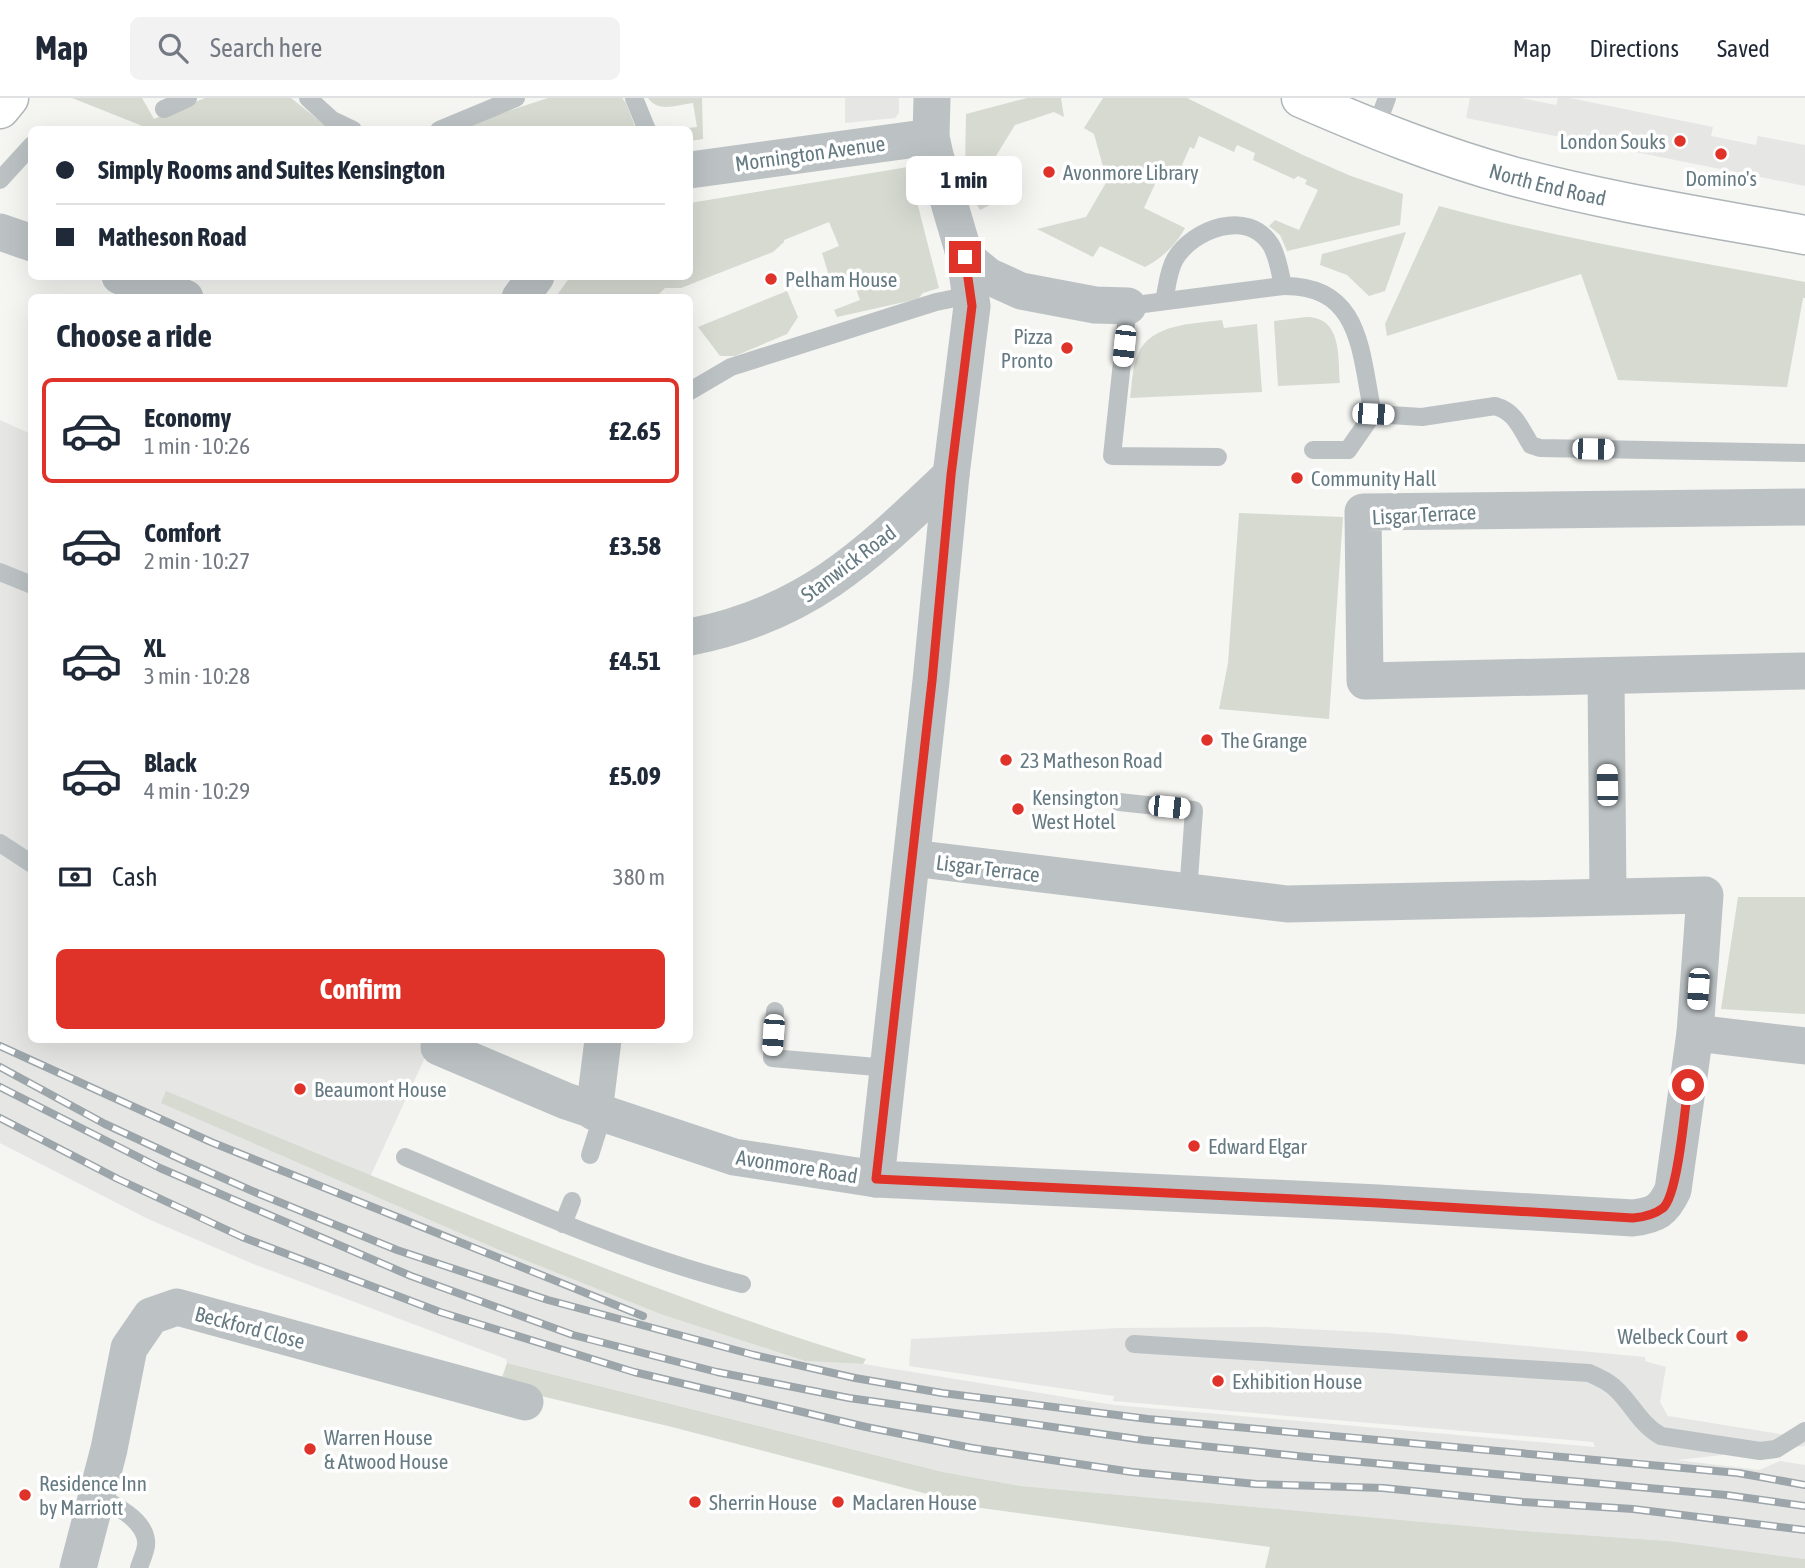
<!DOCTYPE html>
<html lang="en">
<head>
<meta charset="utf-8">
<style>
	body { margin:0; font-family:"Asap Condensed",sans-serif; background:#f2f2f3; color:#1f2937; height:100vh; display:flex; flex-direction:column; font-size:26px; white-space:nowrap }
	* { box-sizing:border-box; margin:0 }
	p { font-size:23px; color:#747a83 }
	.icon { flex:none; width:38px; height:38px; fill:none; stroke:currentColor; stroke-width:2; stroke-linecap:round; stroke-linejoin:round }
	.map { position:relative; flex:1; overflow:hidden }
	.sheet { position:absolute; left:28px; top:196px; width:665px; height:749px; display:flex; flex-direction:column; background:#fff; border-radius:10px; box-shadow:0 7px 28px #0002 }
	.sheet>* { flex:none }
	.banner { position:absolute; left:28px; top:28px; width:665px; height:154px; border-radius:10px; box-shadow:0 7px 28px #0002; display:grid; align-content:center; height:154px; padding:0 28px; background:#fff }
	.end { position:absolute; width:32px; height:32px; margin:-16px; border:9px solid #df3228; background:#fff; box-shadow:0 0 0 4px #fff }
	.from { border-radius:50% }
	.bubble { position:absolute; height:49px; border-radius:10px; background:#fff; box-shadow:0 7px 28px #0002; font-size:23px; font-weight:700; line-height:49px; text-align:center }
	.car { position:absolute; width:21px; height:42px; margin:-21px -10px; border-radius:9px; box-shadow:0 0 5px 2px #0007; background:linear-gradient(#fff 24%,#345 0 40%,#fff 0 76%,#345 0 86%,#fff 0) }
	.banner b { display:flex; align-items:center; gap:24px; height:66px; font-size:26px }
	.banner b+b { border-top:2px solid #e0e1e3 }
	.banner i { width:18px; height:18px; background:#1f2937 }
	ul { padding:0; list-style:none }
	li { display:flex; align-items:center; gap:21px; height:105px; margin:0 14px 10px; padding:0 14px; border:4px solid transparent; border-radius:10px }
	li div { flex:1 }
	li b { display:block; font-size:26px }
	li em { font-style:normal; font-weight:700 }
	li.on { border-color:#df3228 }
	li>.icon { width:63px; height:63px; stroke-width:1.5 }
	h2 { padding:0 28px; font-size:32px; line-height:84px }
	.pay { display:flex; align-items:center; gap:18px; height:77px; padding:0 28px; font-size:26px }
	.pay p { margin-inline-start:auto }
	.action { display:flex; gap:14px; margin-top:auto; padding:14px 28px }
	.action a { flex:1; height:80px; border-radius:10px; background:#df3228; color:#fff; font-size:28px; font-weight:700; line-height:80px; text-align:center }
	header { display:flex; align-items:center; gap:42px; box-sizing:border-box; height:98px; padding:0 35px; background:#fff; border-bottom:2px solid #e0e1e3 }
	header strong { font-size:33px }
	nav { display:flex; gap:38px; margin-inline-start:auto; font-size:24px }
	.search { width:490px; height:63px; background:#f2f2f3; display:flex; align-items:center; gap:18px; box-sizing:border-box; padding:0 24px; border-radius:10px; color:#747a83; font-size:26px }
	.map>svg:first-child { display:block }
	.built { fill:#e6e6e5 }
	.green { fill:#d6dad1 }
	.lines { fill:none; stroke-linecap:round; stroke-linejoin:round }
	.secondary-casing { stroke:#afb6b9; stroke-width:41 }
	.trunk-casing { stroke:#b0b5b7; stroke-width:41 }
	.service { stroke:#bcc2c4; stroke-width:18 }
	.minor { stroke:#bcc2c4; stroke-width:37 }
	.secondary { stroke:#fff; stroke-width:38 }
	.trunk { stroke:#fff; stroke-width:38 }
	.rail-casing { stroke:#9ca5a9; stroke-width:8 }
	.rail { stroke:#fff; stroke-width:5; stroke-dasharray:16; stroke-linecap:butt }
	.route { stroke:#df3228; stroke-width:9 }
	.poi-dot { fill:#df3228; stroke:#fff; stroke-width:2.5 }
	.labels { text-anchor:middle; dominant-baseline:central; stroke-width:7; stroke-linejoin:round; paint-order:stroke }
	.poi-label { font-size:21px; fill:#657a82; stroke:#fff; text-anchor:start }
	.street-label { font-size:21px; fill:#657a82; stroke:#fff }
</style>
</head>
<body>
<header>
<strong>Map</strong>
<div class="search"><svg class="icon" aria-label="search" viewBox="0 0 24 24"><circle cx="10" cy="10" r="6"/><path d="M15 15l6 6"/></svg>Search here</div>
<nav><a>Map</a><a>Directions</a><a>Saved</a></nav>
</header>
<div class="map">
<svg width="1805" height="1470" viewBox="0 0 1805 1470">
	<rect width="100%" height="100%" fill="#f5f5f2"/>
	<g class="built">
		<polygon points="845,0 899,0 899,15 895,20 845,25"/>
		<polygon points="1470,0 1522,0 1556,7 1558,0 1570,0 1713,29 1711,38 1756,47 1758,38 1805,47 1805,88 1466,20"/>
		<polygon points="0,322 31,336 32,942 433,942 370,1079 210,1014 161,1004 499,1152 663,1217 805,1263 863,1266 1114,1307 1595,1349 1593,1344 1113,1303 1114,1298 909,1268 911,1241 1119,1230 1267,1229 1387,1235 1645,1259 1645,1263 1666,1269 1660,1304 1668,1318 1805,1340 1805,1348 1677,1362 1759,1372 1780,1363 1805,1367 1805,1461 1669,1443 1525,1433 1021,1388 943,1374 507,1265 506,1261 251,1165 148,1121 0,1045"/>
	</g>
	<g class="green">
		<polygon points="72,0 142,0 154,21 205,0 291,0 330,31 150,31"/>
		<polygon points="548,0 622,0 626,5 636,31 460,32 493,18"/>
		<path d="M648 0H702L703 41 690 43V32L679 31 697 29 693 5C677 7 658 15 648 0Z"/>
		<path d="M1027 0H1061L1064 19 1054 14 1015 27 991 66 1000 102 980 112C961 85 966 48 966 16Z"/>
		<path d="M1103 0H1187L1303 57 1351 78 1403 96 1400 127 1287 153 1280 137 1269 128 1275 122 1299 132 1318 92 1305 86 1307 82 1298 78 1294 81 1253 62 1255 55 1237 47 1234 54 1199 38 1194 51 1190 49 1178 76 1170 72 1167 78 1160 75 1144 110 1185 130C1177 146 1161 161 1145 169L1100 148 1093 159 1037 131 1086 119 1107 83 1094 36 1084 30Z"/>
		<polygon points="908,69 939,190 923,195 918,201 837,219 834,212 860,202 851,177 831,184 822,155 839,148 829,124 784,142 784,144 773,154 681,190 665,190 656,199 555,200 570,179 690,178 690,105"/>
		<path d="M1439 108C1559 141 1683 161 1805 184V200H1803L1787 289 1618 282 1581 176 1387 238 1385 226Z"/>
		<polygon points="1406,134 1385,193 1369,198 1347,177 1320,167 1322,156"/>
		<polygon points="787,193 798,219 787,236 735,258 720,258 698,229"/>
		<path d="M1306 219C1342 219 1338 258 1340 285L1278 288 1274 223Z"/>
		<path d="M1222 222 1224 230 1257 226 1262 294 1130 300C1132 286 1132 270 1138 256 1151 225 1194 226 1222 222Z"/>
		<polygon points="1239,415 1343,419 1329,621 1219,611 1228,565"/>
		<polygon points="1738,799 1805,799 1805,916 1721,911"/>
		<path d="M166 993C295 1047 425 1100 555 1151 658 1191 760 1229 866 1261L863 1266 805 1263 663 1217 499 1152 161 1005Z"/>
		<polygon points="507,1265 943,1374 1021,1388 1525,1433 1669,1443 1805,1461 1805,1470 1265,1470 1270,1449 981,1410 672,1329 499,1288"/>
	</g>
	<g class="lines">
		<defs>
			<g id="secondary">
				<path id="s1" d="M1301 0C1370 30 1439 58 1512 78 1608 104 1707 119 1805 137"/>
			</g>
			<polyline id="trunk" points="0,11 9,0"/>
		</defs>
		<use href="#secondary" class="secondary-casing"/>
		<use href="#trunk" class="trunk-casing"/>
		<g class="service">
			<polyline points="308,0 332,22 353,32"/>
			<polyline points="634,0 647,32"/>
			<polyline points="164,11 188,0"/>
			<polyline points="439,32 516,0"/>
			<polyline points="1375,32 1387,0"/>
			<polyline points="0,82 32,47"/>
			<path d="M1164 203C1167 190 1168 173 1175 161 1193 131 1248 110 1271 147 1278 159 1280 175 1283 188"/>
			<polyline points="690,293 731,269 936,204 971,197"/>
			<polyline points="1313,352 1348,352 1373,316"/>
			<path d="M1218 359 1112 358 1128 208 1283 188C1363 187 1360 256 1373 316L1422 319 1495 308C1516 314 1520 330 1531 347L1540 350 1805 355"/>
			<polyline points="0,474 32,487"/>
			<polyline points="1119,704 1194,712 1188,795"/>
			<polyline points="0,745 32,766"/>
			<polyline points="775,913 772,960 888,970"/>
			<polyline points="590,1057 603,1016"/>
			<path d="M405 1059C516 1106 626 1156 742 1186"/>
			<polyline points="563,1126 572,1103"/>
			<path d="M1134 1246 1589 1275C1600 1280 1610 1284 1618 1293 1633 1308 1641 1327 1661 1338L1760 1353 1776 1351 1805 1333"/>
			<path d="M97 1397C114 1407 149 1423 146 1448 145 1455 141 1463 139 1470"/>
		</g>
		<g class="minor">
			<polyline points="932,0 931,39 935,57 965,159 988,178 1021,193 1095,207 1128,208"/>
			<polyline points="690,72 931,39"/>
			<polyline points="0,134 32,145"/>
			<polyline points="120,178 185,200"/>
			<polyline points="520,200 536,178"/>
			<polyline points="1805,409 1363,414 1365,583 1805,573"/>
			<path d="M690 539C808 516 867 457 951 377"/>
			<polyline points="1606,578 1608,797"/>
			<polyline points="1695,935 1805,948"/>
			<path d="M439 949 566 1003 734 1059 876 1081 1378 1105 1633 1120C1656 1117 1663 1113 1673 1092L1695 935 1705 797 1287 806 912 760"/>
			<polyline points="594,1014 603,942"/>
			<polyline points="876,1081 931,583 951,377 972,208 965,159"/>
			<polyline points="78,1470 109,1351 129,1250 151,1218 177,1209 525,1304"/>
		</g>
		<use href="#secondary" class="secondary"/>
		<use href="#trunk" class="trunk"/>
		<defs>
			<g id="rail">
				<polyline points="0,948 211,1044 643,1218"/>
				<polyline points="0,969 105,1026 187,1064 257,1095 397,1152 548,1202 754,1257 855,1280 942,1295 1148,1321 1738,1375 1805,1387"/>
				<polyline points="0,989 160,1070 411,1178 573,1237 717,1274 849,1300 1144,1342 1307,1359 1726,1397 1805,1408"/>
				<polyline points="0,1020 118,1081 242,1139 440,1214 634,1274 866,1329 972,1350 1132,1374 1256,1386 1383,1390 1523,1404 1633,1411 1805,1432"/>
			</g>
		</defs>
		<use href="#rail" class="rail-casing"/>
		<use href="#rail" class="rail"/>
	</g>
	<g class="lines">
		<path class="route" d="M965 159 972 208 951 377 932 583 876 1081 1378 1105 1633 1120C1644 1119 1654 1117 1663 1110 1678 1097 1685 1011 1688 987"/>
	</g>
	<g class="poi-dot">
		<circle cx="1680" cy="43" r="7"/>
		<circle cx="1721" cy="56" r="7"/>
		<circle cx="1049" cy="74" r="7"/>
		<circle cx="771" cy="181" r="7"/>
		<circle cx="1067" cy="250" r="7"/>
		<circle cx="1297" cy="380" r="7"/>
		<circle cx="1207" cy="642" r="7"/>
		<circle cx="1006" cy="662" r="7"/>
		<circle cx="1018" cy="711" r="7"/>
		<circle cx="300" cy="991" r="7"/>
		<circle cx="1194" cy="1048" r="7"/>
		<circle cx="1742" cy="1238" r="7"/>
		<circle cx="1218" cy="1283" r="7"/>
		<circle cx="310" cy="1351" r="7"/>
		<circle cx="25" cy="1397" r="7"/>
		<circle cx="695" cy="1404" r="7"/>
		<circle cx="838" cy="1404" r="7"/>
	</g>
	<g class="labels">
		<g class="poi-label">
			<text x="1666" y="43" text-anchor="end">London Souks</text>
			<text x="1063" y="74">Avonmore Library</text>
			<text x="1721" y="80" text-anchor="middle">Domino's</text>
			<text x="785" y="181">Pelham House</text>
			<text x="1053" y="238" text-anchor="end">Pizza<tspan x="1053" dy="24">Pronto</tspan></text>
			<text x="1311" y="380">Community Hall</text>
			<text x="1221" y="642">The Grange</text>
			<text x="1020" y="662">23 Matheson Road</text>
			<text x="1032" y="699">Kensington<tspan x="1032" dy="24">West Hotel</tspan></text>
			<text x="314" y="991">Beaumont House</text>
			<text x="1208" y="1048">Edward Elgar</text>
			<text x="1728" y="1238" text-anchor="end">Welbeck Court</text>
			<text x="1232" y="1283">Exhibition House</text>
			<text x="324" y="1339">Warren House<tspan x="324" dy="24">&amp; Atwood House</tspan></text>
			<text x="39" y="1385">Residence Inn<tspan x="39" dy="24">by Marriott</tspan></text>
			<text x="709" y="1404">Sherrin House</text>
			<text x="852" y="1404">Maclaren House</text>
		</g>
		<g class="street-label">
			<text transform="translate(810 55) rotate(-8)">Mornington Avenue</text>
			<text stroke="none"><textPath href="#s1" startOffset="262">North End Road</textPath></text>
			<text transform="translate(1424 416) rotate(-3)">Lisgar Terrace</text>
			<text transform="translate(848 465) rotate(-37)">Stanwick Road</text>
			<text transform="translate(988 770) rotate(7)">Lisgar Terrace</text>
			<text transform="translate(797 1068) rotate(9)">Avonmore Road</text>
			<text transform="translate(250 1229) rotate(15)">Beckford Close</text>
		</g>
	</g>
</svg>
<i class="end from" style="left:1688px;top:987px"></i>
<i class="end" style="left:965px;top:159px"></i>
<div class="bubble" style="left:906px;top:58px;width:116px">1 min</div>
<i class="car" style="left:1124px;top:248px;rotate:186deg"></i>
<i class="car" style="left:1373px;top:316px;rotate:93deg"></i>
<i class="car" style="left:1593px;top:351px;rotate:91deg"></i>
<i class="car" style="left:1607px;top:687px;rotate:359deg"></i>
<i class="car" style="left:1169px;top:709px;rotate:96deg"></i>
<i class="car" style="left:1698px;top:891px;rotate:184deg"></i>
<i class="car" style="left:773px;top:937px;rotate:184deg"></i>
<div class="banner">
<b><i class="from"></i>Simply Rooms and Suites Kensington</b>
<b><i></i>Matheson Road</b>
</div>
<section class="sheet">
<h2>Choose a ride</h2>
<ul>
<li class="on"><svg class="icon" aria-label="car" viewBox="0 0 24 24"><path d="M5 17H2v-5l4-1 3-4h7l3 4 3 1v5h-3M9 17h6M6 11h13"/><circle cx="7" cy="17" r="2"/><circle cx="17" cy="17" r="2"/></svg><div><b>Economy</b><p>1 min · 10:26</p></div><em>£2.65</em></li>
<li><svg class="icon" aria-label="car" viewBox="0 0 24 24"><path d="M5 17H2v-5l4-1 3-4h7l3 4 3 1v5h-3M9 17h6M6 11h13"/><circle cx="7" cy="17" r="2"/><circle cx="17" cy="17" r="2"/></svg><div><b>Comfort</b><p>2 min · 10:27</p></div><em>£3.58</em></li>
<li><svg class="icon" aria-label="car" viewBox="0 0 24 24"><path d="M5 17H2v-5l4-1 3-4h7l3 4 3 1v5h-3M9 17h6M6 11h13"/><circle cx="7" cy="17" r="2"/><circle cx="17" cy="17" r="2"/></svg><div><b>XL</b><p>3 min · 10:28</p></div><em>£4.51</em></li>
<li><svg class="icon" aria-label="car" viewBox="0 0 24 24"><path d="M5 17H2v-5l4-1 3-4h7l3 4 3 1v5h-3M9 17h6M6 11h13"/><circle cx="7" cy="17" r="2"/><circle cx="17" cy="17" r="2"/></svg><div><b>Black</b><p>4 min · 10:29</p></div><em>£5.09</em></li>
</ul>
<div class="pay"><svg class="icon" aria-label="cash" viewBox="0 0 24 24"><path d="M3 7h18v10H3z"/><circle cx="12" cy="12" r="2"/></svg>Cash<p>380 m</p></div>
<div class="action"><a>Confirm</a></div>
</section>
</div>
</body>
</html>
